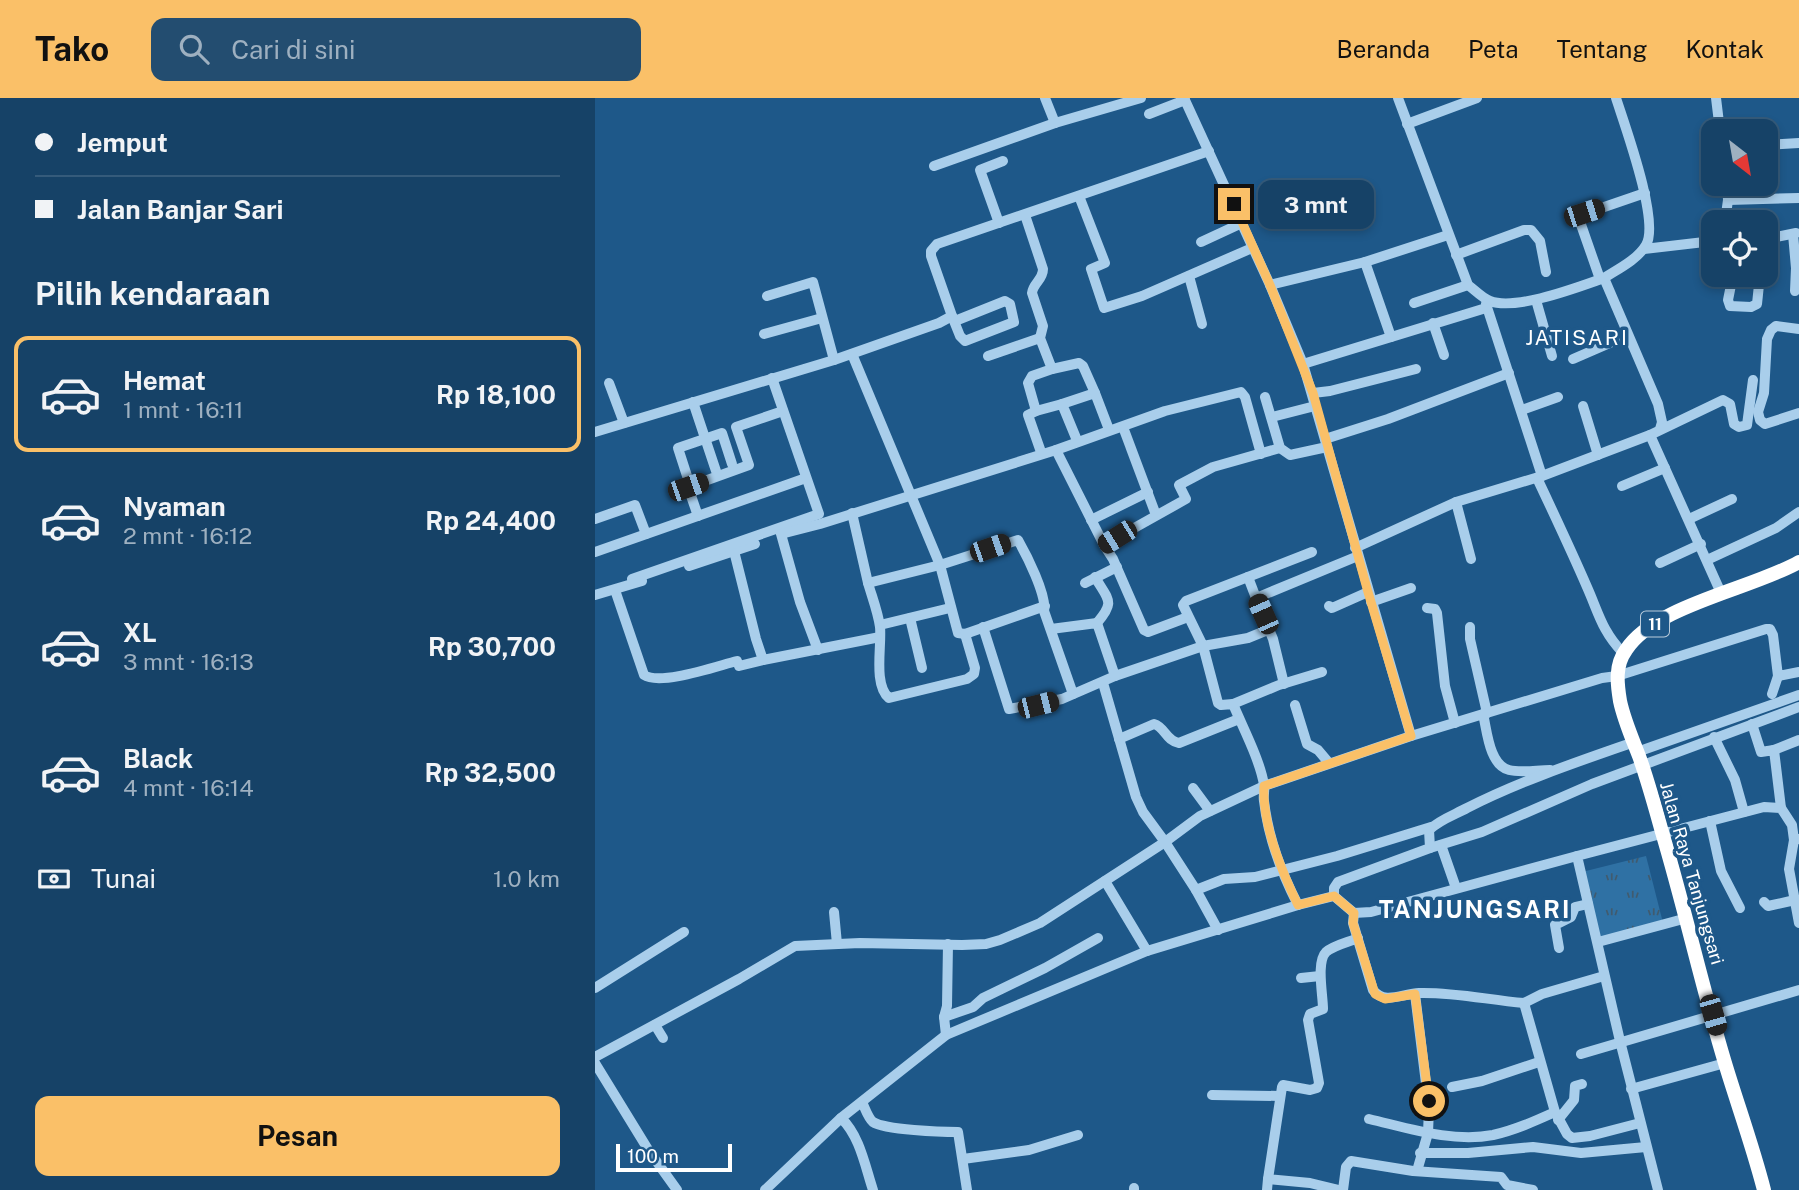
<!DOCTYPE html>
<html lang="id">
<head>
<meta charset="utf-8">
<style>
	body { margin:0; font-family:"Public Sans",sans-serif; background:#234d70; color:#f1f3f6; height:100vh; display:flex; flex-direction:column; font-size:26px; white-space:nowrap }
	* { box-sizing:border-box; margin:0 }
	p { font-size:23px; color:#9eb0c0 }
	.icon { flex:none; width:38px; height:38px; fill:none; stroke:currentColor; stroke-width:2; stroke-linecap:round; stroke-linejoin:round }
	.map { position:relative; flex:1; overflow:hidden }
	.panel { display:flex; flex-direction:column; background:#164267; width:595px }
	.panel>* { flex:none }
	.banner { display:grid; align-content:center; height:154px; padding:0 35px; background:#164267 }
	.needle { width:46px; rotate:149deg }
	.tools { position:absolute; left:1106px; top:21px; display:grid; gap:14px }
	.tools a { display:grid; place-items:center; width:77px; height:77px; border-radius:14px; background:#164267; box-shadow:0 4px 10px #0003,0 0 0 2px #355b7b; font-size:35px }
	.scale { position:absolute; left:21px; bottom:18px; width:116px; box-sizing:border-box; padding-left:7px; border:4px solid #fff; border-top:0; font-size:19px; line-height:24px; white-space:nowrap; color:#fff; -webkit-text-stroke:5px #1e5889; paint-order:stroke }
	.end { position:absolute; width:32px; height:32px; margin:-16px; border:9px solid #fac068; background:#111; box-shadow:0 0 0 4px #111 }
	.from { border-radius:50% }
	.bubble { position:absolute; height:49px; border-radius:14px; background:#164267; box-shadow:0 4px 10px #0003,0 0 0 2px #355b7b; font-size:23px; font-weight:700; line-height:49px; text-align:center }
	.car { position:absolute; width:21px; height:42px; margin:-21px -10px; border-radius:9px; box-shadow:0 0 5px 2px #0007; background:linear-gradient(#222 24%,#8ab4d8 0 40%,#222 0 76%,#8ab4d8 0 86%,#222 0) }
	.banner b { display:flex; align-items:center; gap:24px; height:66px; font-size:26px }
	.banner b+b { border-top:2px solid #355b7b }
	.banner i { width:18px; height:18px; background:#f1f3f6 }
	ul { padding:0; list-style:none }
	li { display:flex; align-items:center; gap:21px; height:116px; margin:0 14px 10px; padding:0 21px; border:4px solid transparent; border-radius:14px }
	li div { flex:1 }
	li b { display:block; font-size:26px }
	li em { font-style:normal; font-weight:700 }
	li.active { border-color:#fac068 }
	li>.icon { width:63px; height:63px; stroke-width:1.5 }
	h2 { padding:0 35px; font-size:32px; line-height:84px }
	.pay { display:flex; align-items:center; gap:18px; height:77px; padding:0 35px; font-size:26px }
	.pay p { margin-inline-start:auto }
	.cta { display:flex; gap:14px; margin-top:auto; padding:14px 35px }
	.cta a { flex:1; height:80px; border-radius:14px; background:#fac068; color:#111; font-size:28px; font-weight:700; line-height:80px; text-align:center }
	header { display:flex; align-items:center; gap:42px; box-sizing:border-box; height:98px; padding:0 35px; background:#fac068; color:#111 }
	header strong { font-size:33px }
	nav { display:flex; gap:38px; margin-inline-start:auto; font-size:24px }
	.search { width:490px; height:63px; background:#234d70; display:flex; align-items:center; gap:18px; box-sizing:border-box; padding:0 24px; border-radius:14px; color:#9eb0c0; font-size:26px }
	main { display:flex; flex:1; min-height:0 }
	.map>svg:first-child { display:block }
	.grass { fill:url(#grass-tufts) }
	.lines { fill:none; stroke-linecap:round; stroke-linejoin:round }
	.minor { stroke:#a9ceeb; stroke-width:10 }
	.highway { stroke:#fff; stroke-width:14 }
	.route { stroke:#fac068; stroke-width:9 }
	.labels { text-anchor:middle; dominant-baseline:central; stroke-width:7; stroke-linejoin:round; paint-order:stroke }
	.shield { fill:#1e5889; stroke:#bccddc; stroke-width:2 }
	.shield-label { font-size:16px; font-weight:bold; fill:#fff }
	.street-label { font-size:18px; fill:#fff; stroke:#1e5889 }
	.quarter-label { font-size:21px; letter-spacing:2px; fill:#fff; stroke:#1e5889 }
	.district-label { font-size:24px; font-weight:bold; letter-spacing:2px; fill:#fff; stroke:#1e5889 }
</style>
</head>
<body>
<header>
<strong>Tako</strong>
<div class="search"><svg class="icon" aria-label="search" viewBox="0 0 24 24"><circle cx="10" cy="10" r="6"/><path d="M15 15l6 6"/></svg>Cari di sini</div>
<nav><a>Beranda</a><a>Peta</a><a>Tentang</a><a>Kontak</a></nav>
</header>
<main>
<section class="panel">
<div class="banner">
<b><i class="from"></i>Jemput</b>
<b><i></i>Jalan Banjar Sari</b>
</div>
<h2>Pilih kendaraan</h2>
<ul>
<li class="active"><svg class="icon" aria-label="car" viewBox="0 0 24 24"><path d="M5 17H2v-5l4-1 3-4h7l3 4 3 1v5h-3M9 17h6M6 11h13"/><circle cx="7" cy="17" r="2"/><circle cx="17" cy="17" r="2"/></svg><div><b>Hemat</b><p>1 mnt · 16:11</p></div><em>Rp 18,100</em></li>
<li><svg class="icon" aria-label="car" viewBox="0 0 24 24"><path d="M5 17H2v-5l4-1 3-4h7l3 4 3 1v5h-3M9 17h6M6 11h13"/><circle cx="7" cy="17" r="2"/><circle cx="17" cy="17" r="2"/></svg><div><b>Nyaman</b><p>2 mnt · 16:12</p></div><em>Rp 24,400</em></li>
<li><svg class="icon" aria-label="car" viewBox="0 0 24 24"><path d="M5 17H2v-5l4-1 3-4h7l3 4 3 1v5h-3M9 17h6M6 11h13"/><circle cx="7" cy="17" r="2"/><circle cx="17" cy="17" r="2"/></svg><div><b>XL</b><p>3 mnt · 16:13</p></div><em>Rp 30,700</em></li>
<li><svg class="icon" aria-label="car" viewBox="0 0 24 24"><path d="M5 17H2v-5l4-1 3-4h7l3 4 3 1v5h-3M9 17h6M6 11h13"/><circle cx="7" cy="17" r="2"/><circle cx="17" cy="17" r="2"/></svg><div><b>Black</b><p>4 mnt · 16:14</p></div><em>Rp 32,500</em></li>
</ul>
<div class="pay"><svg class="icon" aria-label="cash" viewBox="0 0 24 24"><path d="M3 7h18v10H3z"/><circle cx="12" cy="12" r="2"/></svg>Tunai<p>1.0 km</p></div>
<div class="cta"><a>Pesan</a></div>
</section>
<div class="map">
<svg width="1204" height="1092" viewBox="0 0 1204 1092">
	<defs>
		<pattern id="grass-tufts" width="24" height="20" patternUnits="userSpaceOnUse" patternTransform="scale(1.75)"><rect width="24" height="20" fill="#2f71a4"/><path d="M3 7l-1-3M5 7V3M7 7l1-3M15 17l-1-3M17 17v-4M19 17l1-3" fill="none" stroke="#405b6f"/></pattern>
	</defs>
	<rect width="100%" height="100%" fill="#1e5889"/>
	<polygon class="grass" points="1051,758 1068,825 1004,842 987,774"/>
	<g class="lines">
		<g class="minor">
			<polyline points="450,0 460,25"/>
			<polyline points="589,0 675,187 708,266 816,638"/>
			<path d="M803 0 873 187C880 192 887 200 895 203 921 213 983 189 1009 180"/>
			<path d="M1021 0C1030 28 1065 124 1051 147 1042 162 1023 171 1009 180L1063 306 1067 324 1065 331"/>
			<polyline points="1121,0 1125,33"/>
			<polyline points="554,16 590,2"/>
			<polyline points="812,26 882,0"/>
			<polyline points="1171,47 1204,45"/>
			<polyline points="339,68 460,25 546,0"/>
			<polyline points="1132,86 1133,102 1204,100"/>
			<polyline points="484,98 510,165 496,171 509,210 547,198 657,150"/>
			<path d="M430 117 448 171C448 182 438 185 437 195L448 228 445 240 457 271 437 278 433 285 441 313 467 306"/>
			<polyline points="1130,124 1133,102"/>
			<polyline points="404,125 385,72 408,63"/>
			<polyline points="1198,136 1201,170 1200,193"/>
			<polyline points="1171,141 1201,135"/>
			<polyline points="606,144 647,125"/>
			<polyline points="1049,151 1118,143"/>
			<polyline points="861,157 929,132 936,132 945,143 951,174"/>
			<polyline points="770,164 796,239"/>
			<polyline points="1138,177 1133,202 1135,208 1156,209 1162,206 1165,177"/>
			<polyline points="594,178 607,226"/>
			<polyline points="1005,181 983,118 1050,95"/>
			<polyline points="675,187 770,164 853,137"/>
			<polyline points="172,198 218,184 239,262"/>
			<polyline points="941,202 957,258"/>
			<polyline points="819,205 873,187"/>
			<polyline points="891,206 947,378"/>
			<polyline points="357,218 365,238 370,243 419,224 415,206 410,203 360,223"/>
			<polyline points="838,225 849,257"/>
			<polyline points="1204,231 1181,228 1176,232 1172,241 1169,295 1163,314 1165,322 1170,326 1204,315"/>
			<polyline points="169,236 227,220"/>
			<polyline points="257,256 345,467 363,535 370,536 450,508"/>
			<polyline points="393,258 445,240"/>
			<polyline points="978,261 1031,238"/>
			<polyline points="708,266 891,210"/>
			<polyline points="457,271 484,265 488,268 500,295 467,306 481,340"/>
			<polyline points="14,285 29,325"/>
			<polyline points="500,295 513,329"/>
			<polyline points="718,295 735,293 821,271"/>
			<polyline points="670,299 685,350 695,357 732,349"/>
			<polyline points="98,304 121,373"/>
			<polyline points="988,308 1003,357"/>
			<polyline points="927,312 963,299"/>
			<polyline points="441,313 433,317 446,354"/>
			<polyline points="677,319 720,308"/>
			<polyline points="528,329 561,417"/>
			<polyline points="0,334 239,262 344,225 357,218 336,158 336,153 342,146 614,53"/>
			<polyline points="1055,337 1126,495"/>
			<polyline points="730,341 793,321 914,275"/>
			<polyline points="666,356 650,299 646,294 570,313 461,352 509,447 591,401 584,387 618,369 685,350"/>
			<path d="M942 380C959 416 976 452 992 489 1004 516 1007 533 1028 555"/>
			<polyline points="93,381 83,350 127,335 137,366"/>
			<polyline points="1027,388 1070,370"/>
			<polyline points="861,404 876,461"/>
			<polyline points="257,415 273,485"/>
			<polyline points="103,418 93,389 154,367 141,329 188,313"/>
			<polyline points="0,421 40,407 51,436"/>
			<polyline points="1094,421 1137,401"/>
			<polyline points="496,422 553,394"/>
			<polyline points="509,447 518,461 549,532 553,534 593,519"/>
			<polyline points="760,450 861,404 947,378 1055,337 1128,302 1135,306 1139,326 1144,329 1152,327 1158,282"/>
			<polyline points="139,453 161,541 168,562 285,539"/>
			<polyline points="0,454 211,380"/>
			<polyline points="1112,462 1181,430 1204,414"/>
			<polyline points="1065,465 1106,446"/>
			<polyline points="94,468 160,446"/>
			<path d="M500 479C513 502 521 503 502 525"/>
			<polyline points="653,479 661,500"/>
			<polyline points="37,481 224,416 177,280"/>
			<polyline points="490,485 522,469"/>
			<path d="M20 492 49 577C65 588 122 568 142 563L144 568 168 562"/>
			<polyline points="0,497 47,483"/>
			<polyline points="776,504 816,490"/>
			<polyline points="734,508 737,510 773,494"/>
			<polyline points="832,510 840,511 842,515 850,588 860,625"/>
			<polyline points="315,520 327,570"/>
			<polyline points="285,527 355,510"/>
			<path d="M388 529 414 611 467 601 520 578 608 548 623 605 626 607 638 606C648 630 665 662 669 687 670 692 668 698 669 703 673 738 687 776 703 807"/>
			<polyline points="875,529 875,541 892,615"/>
			<polyline points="456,531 502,525 520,578"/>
			<polyline points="675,531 653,540 608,548 588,507 591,503 717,454"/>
			<path d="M370 536 380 570 379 576 372 581 294 600C278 587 287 547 285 529 283 514 277 499 273 485L345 467 423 442C431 456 452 497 449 513L478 596"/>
			<polyline points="223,552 205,504 186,436 225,426 461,352"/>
			<polyline points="508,585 541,699 548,714 570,744 601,792"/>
			<polyline points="689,586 678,541 661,500 763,458"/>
			<polyline points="1177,596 1183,578"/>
			<polyline points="638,606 684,587 727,574"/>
			<polyline points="700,607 712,646 723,652 734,665"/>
			<path d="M888 616C892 632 894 667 914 672 926 675 942 672 955 672"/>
			<polyline points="1157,626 1166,654 1179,652 1186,710"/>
			<polyline points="1119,639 1140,682 1149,714"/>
			<path d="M524 641 559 626C570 629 571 643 584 645L644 621"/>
			<polyline points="1179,652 1204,642"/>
			<polyline points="1042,654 1204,597"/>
			<polyline points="598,690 615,713"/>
			<polyline points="1115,723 1126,773 1145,810"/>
			<polyline points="1199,742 1194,771 1204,825"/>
			<polyline points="846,747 861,790"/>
			<polyline points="835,750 887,734 997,686 1204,609"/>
			<polyline points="510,783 552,853"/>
			<path d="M739 798V790L743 784 835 750 834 732C844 722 859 717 872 710 925 683 982 664 1039 644"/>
			<polyline points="1169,804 1173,808 1200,802"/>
			<polyline points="239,814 242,846"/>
			<path d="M759 815 758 825 778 892C789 907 807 896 824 895 860 894 893 902 929 905"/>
			<polyline points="623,832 601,792 629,781 660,779 742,758 836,729"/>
			<polyline points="1003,844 1092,820"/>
			<polyline points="964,850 960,827 976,819 980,809 993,806"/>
			<polyline points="706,880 725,878"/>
			<polyline points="0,890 89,834"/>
			<polyline points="820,896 834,1010 833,1035 822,1073"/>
			<polyline points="349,919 378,909 388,900 450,870 503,840"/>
			<polyline points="60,927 68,940"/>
			<polyline points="351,937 349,919 352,908 353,846"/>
			<polyline points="986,956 1204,892"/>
			<polyline points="0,959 144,881 200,848 265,845 367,847 391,846 405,842 445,825 570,744 605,718 669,688 816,638 1007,580 1022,578 1171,531 1175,531 1178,537 1183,578 1204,574"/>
			<polyline points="0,965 54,1053 82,1092"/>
			<polyline points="857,989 887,983 944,964"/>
			<polyline points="1036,991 1130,965"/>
			<polyline points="617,997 685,998"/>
			<path d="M267 1004C270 1010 273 1020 278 1024 290 1032 347 1034 363 1034L372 1092"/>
			<polyline points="960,1014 929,905 947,896 1009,878"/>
			<path d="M246 1020C265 1038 270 1068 278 1092"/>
			<path d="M774 1021C813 1030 858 1045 898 1037 920 1032 940 1023 960 1014L972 1036 977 1040 995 1038 1045 1025"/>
			<polyline points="963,1022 979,1002 980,988 987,986"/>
			<polyline points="825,1055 873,1055 938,1049 986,1055 1051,1049"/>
			<polyline points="368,1061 434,1052 483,1037"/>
			<polyline points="539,1090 539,1092"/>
			<polyline points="170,1092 246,1020 351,937 552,853 703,807 739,798 759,815 776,814 982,758"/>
			<polyline points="672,1092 673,1081"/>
			<path d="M744 1092 715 1085 673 1081 687 989 688 987 715 992 722 990 724 985 713 922 715 916 728 911C728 897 721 864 731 854 739 847 754 844 763 840"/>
			<polyline points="748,1092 751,1069 756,1063 818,1073 906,1079 912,1087 938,1092"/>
			<polyline points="1063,1092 1025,943 982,758 1169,709 1186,710 1197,727 1199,742 1204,741"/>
		</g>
		<path class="highway" d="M1169 1092C1158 1049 1143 1008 1130 965 1107 889 1090 811 1067 734 1060 709 1053 683 1044 658 1037 640 1029 622 1025 603 1022 585 1020 567 1031 552 1060 507 1157 491 1204 464"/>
	</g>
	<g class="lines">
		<path class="route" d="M639 106 675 187 718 295 773 494 816 638 669 688C667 725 687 774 703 807L739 798 759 815 758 825 780 896 790 901 820 896 834 1003"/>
	</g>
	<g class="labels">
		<rect class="shield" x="1046" y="513.5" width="28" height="25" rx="5"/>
		<g class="shield-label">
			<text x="1060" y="526">11</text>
		</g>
		<g class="street-label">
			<text transform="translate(1097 775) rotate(74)">Jalan Raya Tanjungsari</text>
		</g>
		<g class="quarter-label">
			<text x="982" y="239">JATISARI</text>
		</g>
		<g class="district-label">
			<text x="880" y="811">TANJUNGSARI</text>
		</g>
	</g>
</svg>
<div class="tools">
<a><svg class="needle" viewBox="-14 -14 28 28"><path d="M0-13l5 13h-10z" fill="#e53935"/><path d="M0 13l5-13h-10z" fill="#9eb0c0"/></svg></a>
<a><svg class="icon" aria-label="locate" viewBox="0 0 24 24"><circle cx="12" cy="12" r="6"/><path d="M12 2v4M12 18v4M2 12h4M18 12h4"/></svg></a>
</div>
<div class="scale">100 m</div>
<i class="end from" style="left:834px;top:1003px"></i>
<i class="end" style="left:639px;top:106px"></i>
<div class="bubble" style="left:663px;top:82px;width:116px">3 mnt</div>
<i class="car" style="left:989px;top:115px;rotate:72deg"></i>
<i class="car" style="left:93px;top:389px;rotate:71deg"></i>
<i class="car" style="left:522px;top:439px;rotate:238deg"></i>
<i class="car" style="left:395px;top:450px;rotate:71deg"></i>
<i class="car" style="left:668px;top:516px;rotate:336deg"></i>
<i class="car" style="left:443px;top:607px;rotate:76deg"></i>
<i class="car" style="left:1118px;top:917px;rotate:164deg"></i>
</div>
</main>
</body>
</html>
